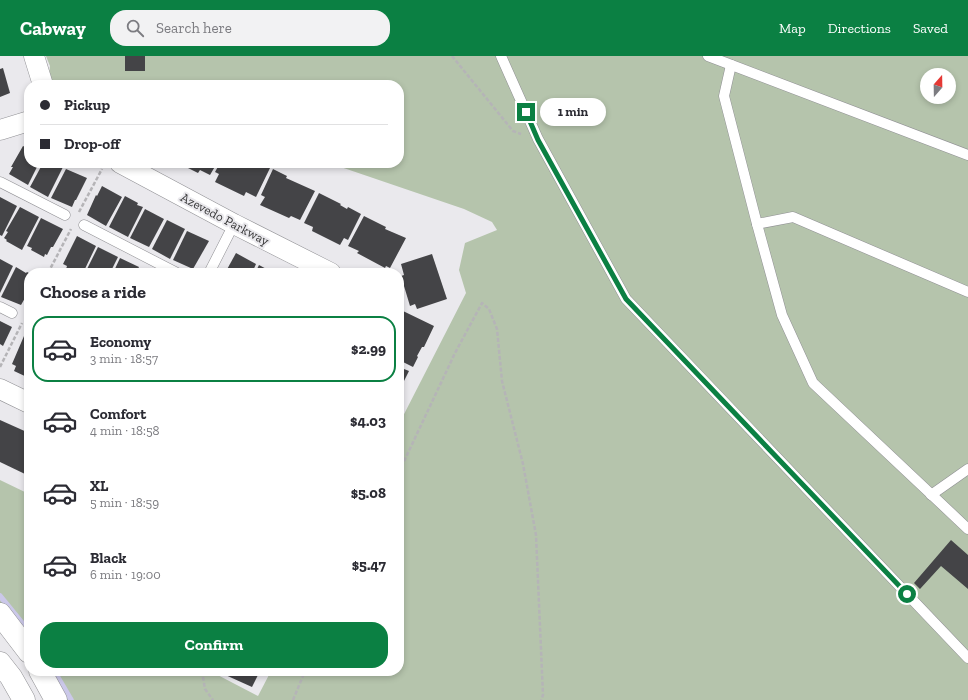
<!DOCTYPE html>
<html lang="en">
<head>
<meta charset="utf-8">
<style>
	body { margin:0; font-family:"Zilla Slab",serif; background:#f2f2f3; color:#2b2b33; height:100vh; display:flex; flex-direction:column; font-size:15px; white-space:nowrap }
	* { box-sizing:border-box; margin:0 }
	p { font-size:13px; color:#7c7c81 }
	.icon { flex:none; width:22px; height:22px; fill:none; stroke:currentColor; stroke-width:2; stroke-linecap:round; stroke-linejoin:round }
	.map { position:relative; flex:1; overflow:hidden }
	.sheet { position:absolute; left:24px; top:212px; width:380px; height:408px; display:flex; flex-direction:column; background:#fff; border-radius:16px; box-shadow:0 2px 6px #0003 }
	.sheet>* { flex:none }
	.hud { position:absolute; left:24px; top:24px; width:380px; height:88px; border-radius:16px; box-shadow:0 2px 6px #0003; display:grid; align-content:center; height:88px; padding:0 16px; background:#fff }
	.needle { width:26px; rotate:20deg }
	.buttons { position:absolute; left:920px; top:12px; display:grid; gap:8px }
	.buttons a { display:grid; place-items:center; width:36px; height:36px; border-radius:50%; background:#fff; box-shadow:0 2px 6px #0003; font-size:20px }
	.end { position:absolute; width:18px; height:18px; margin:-9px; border:5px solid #0b8043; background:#fff; box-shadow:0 0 0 2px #fff }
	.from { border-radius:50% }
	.bubble { position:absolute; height:28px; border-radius:14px; background:#fff; box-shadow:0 2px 6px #0003; font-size:13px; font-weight:700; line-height:28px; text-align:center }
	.hud b { display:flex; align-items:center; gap:14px; height:38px; font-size:15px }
	.hud b+b { border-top:1px solid #e1e1e2 }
	.hud i { width:10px; height:10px; background:#2b2b33 }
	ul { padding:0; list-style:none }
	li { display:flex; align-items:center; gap:12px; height:66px; margin:0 8px 6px; padding:0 8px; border:2px solid transparent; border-radius:16px }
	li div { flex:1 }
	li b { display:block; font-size:15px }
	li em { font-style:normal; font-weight:700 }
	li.selected { border-color:#0b8043 }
	li>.icon { width:36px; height:36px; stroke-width:1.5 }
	h2 { padding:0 16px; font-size:18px; line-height:48px }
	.button { display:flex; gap:8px; margin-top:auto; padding:8px 16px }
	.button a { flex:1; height:46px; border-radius:16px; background:#0b8043; color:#fff; font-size:16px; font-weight:700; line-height:46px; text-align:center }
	header { display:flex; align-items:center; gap:24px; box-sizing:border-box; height:56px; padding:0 20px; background:#0b8043; color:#fff }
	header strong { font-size:19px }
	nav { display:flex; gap:22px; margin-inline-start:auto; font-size:14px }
	.search { width:280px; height:36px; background:#f2f2f3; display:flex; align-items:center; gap:10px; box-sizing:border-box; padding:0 14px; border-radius:16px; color:#7c7c81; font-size:15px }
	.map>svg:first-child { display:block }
	.green { fill:#b5c4ac; fill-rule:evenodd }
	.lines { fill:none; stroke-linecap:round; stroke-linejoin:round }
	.stream { stroke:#cbc8e9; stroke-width:5.5 }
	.building { fill:#444447 }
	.lane-casing { stroke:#909094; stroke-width:11 }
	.street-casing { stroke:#909094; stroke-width:21 }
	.secondary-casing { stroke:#909094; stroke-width:23 }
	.path { stroke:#b5b4b7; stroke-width:2.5; stroke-dasharray:4 2; stroke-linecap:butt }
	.lane { stroke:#fff; stroke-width:10 }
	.street { stroke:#fff; stroke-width:20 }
	.secondary { stroke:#fff; stroke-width:22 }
	.route { stroke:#0b8043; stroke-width:5 }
	.labels { text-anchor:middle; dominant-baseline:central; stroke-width:4; stroke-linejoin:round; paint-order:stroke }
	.street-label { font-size:13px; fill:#383839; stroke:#eae9ed }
</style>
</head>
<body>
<header>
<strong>Cabway</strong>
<div class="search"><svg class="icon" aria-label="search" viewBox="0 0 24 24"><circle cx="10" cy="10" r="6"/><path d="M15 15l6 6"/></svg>Search here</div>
<nav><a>Map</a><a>Directions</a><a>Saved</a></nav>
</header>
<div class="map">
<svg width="968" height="644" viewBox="0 0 968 644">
	<rect width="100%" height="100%" fill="#eae9ed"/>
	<g class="green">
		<path d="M46 0H968V644H66L47 615H210L258 640 271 615H399V368L466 237 459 214 465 187 497 174 492 166 464 153 329 107H399V29H55L49 19 50 10ZM927 19H949V41H927Z"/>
		<polygon points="0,424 29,438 29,588 8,556 0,547"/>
	</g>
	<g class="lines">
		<g class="stream">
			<polyline points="0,540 22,567 29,577"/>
			<polyline points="54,615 71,644"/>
		</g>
	</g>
	<g class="building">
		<rect x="125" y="0" width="20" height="15"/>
		<polygon points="3,12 10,37 0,41 0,13"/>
		<polygon points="23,90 29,93 29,107 39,107 28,129 9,118 13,111 11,111"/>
		<polygon points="43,107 59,107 58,108 63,111 48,141 30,131"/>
		<polygon points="178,107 217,107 210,119 200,114 198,117"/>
		<polygon points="220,107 261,107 270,112 256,141 246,136 244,140 215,126 219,118 215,116"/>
		<polygon points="66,113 87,122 76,144 75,144 72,151 51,142"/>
		<polygon points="273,113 287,120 286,122 315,135 300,164 291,160 289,162 260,149 265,141 261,139"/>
		<polygon points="102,130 122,141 106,170 87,159 96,139 97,140"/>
		<polygon points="319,137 341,148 340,149 347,153 348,151 361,158 348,184 344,182 340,189 312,175 313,171 304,167"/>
		<polygon points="125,140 138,147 137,149 143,151 128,181 109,171"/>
		<polygon points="0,141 17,150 2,180 0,179"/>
		<polygon points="20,151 39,161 22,194 6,185 7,184 4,182 8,176 6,175"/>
		<polygon points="145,153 164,163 149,191 130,182"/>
		<polygon points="364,160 386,171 385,173 406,182 390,212 386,210 385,212 357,197 359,195 348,190"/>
		<polygon points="41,162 63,173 53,191 51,191 47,199 45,198 44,201 31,194 32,192 27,190"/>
		<polygon points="167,164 185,173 170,203 152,193"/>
		<polygon points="187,175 209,185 193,213 173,204"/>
		<polygon points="77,180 96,190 83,217 73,217 66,213 67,210 63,208"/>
		<polygon points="98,191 118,201 110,217 86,217 86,215"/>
		<polygon points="236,197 256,208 252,217 225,217"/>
		<polygon points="432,198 447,243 417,253 415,248 410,250 401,220 404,219 401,208"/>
		<polygon points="120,202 139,211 136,217 113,217"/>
		<polygon points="0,203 13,210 0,237"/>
		<polygon points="259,209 272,216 271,217 255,217"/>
		<polygon points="16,211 26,217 27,216 29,217 29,238 27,243 25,242 21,249 1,241"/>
		<polygon points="403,255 434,270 424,291 422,291 417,300 418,301 413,311 399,304 399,263"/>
		<polygon points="0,265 12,271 3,290 0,288"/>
		<polygon points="24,280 29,282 29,322 14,315 16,310 12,308"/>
		<polygon points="399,311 409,315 399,335"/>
		<polygon points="0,364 29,377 29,410 25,418 0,406"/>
		<polygon points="951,484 968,499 968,533 941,510 920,533 914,527"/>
		<polygon points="222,615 260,615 252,631 221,617"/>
	</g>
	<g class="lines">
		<defs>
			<g id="lane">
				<polyline points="501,0 538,83 626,243 968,602"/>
				<polyline points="708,0 968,99"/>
				<polyline points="731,9 724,40 757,168 782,259 813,327 968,473"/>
				<polyline points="0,126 65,159"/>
				<polyline points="757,168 793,161 968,236"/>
				<polyline points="84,169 177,217"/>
				<polyline points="209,217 234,168"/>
				<polyline points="0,251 12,257"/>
				<polyline points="931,439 968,413"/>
			</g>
			<g id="street">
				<polyline points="34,0 43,29"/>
				<polyline points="0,74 29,65"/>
				<polyline points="120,107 234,168 331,217"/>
				<polyline points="0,333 29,347"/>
			</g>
			<g id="secondary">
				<polyline points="0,558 29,596"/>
				<polyline points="0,607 11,621 24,644"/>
				<polyline points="40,615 56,644"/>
			</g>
		</defs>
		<use href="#lane" class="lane-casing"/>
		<use href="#street" class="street-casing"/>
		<use href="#secondary" class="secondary-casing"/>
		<g class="path">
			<polyline points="452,0 513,75 521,78"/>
			<polyline points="79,156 102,113"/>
			<polyline points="48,217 71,173"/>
			<polyline points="0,311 22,267"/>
			<polyline points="399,416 455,297 482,247 489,253 497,273 502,325 523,408 536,479 543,639 541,644"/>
			<polyline points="202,615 205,633 213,644"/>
			<polyline points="293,644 305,615"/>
		</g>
		<use href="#lane" class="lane"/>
		<use href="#street" class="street"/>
		<use href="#secondary" class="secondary"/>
	</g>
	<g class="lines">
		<polyline class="route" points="526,56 538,84 626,243 907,538"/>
	</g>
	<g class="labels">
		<g class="street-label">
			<text transform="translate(225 163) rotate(28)">Azevedo Parkway</text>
		</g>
	</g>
</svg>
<div class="buttons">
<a><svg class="needle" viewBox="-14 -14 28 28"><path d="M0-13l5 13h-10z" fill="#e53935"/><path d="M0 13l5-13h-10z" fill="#7c7c81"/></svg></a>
</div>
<i class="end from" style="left:907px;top:538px"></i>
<i class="end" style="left:526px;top:56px"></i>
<div class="bubble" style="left:540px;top:42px;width:66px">1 min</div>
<div class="hud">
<b><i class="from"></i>Pickup</b>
<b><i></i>Drop-off</b>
</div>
<section class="sheet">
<h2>Choose a ride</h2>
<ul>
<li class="selected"><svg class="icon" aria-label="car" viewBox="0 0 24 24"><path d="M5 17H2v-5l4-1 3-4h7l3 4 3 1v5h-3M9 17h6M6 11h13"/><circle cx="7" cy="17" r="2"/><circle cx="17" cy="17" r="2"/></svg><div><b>Economy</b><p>3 min · 18:57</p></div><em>$2.99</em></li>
<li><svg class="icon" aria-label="car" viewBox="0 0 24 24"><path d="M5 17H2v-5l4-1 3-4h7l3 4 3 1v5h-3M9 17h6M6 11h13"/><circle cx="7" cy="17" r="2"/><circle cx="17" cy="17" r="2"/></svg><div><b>Comfort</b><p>4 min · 18:58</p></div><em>$4.03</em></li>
<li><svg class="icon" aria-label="car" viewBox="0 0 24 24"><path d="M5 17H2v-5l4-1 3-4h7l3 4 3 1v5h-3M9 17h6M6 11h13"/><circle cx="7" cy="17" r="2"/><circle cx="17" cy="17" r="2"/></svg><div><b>XL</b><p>5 min · 18:59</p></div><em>$5.08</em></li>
<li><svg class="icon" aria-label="car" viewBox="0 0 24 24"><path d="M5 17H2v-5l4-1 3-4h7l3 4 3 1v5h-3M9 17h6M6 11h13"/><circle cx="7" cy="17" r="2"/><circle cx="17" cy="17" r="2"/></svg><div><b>Black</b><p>6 min · 19:00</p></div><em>$5.47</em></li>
</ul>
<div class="button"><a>Confirm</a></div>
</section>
</div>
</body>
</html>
